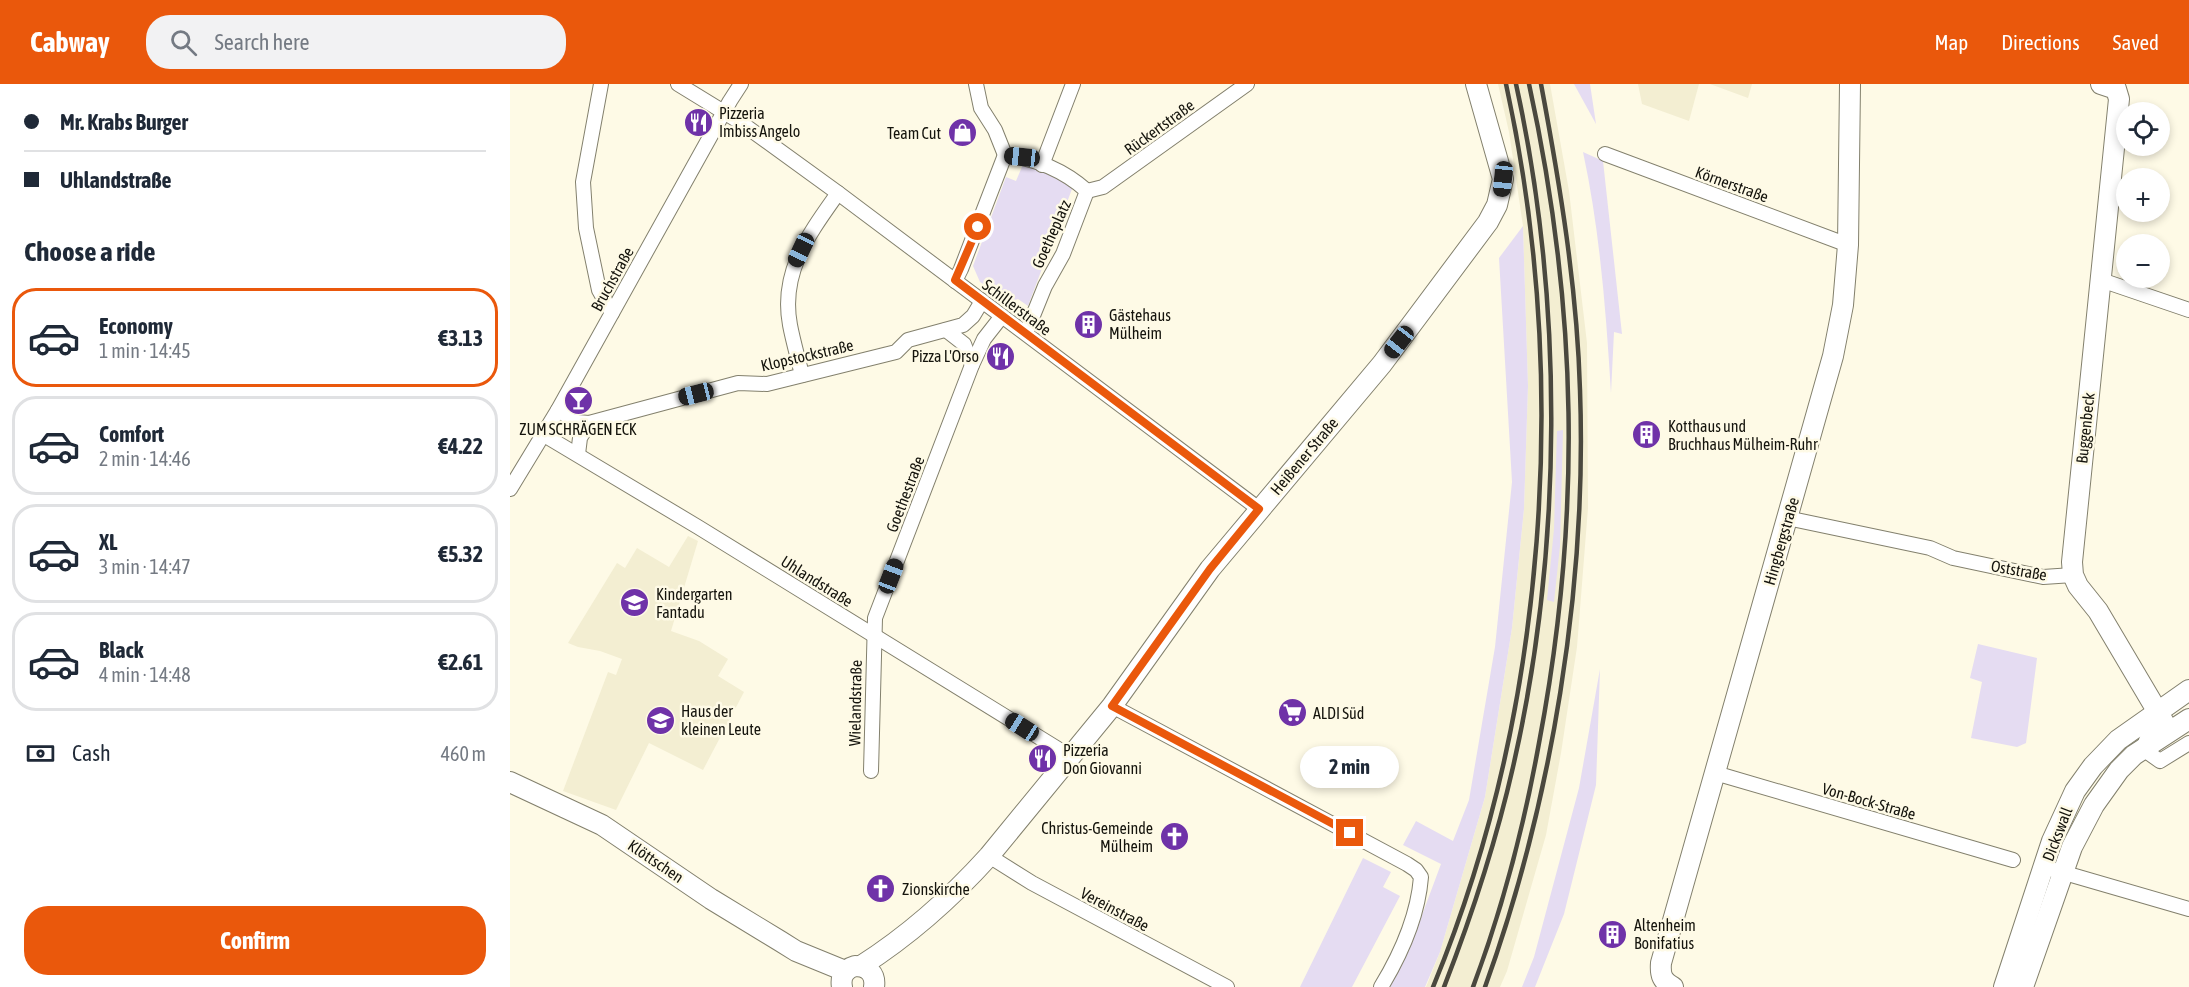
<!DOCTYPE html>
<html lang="en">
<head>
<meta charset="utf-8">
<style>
	body { margin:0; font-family:"Asap Condensed",sans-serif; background:#f2f2f3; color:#1f2937; height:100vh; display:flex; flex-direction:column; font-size:22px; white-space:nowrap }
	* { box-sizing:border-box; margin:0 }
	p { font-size:20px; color:#747a83 }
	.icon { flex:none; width:33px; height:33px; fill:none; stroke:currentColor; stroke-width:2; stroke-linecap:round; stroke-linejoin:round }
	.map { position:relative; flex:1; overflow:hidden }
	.details { display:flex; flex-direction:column; background:#fff; width:510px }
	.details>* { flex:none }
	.banner { display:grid; align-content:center; height:132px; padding:0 24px; background:#fff }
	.tools { position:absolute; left:1606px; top:18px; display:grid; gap:12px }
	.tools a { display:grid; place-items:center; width:54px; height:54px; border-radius:50%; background:#fff; box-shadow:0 3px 9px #0003; font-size:30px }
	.end { position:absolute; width:27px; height:27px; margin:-14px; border:8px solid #ea580c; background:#fff; box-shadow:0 0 0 3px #fff }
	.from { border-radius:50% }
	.bubble { position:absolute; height:42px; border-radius:21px; background:#fff; box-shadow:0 3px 9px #0003; font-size:20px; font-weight:700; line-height:42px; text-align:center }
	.car { position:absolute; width:18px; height:36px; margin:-18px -9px; border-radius:8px; box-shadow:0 0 4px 2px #0007; background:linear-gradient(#222 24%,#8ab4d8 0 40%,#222 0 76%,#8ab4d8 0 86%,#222 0) }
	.banner b { display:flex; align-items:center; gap:21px; height:57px; font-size:22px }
	.banner b+b { border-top:2px solid #e0e1e3 }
	.banner i { width:15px; height:15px; background:#1f2937 }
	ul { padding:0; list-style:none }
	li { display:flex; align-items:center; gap:18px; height:99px; margin:0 12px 9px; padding:0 12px; border:3px solid #e0e1e3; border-radius:24px }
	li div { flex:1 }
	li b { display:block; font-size:22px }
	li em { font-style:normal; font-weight:700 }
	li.on { border-color:#ea580c }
	li>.icon { width:54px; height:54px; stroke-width:1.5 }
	h2 { padding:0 24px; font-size:27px; line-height:72px }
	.pay { display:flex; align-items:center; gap:15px; height:66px; padding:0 24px; font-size:22px }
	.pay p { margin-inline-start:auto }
	.action { display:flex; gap:12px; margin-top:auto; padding:12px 24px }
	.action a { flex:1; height:69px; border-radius:24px; background:#ea580c; color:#fff; font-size:24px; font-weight:700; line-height:69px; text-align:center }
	header { display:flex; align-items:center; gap:36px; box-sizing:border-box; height:84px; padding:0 30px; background:#ea580c; color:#fff }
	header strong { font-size:28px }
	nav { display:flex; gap:33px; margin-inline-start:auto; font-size:21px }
	.search { width:420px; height:54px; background:#f2f2f3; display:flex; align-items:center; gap:15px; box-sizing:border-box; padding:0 21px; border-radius:24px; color:#747a83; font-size:22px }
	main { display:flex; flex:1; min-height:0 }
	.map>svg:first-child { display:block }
	.built { fill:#f3eed2 }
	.green { fill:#e5dcf2 }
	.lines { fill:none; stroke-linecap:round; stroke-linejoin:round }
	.street-casing { stroke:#83806d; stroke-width:16 }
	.secondary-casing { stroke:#83806d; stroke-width:22 }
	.street { stroke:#fff; stroke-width:14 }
	.secondary { stroke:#fff; stroke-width:20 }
	.rail { stroke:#4a483e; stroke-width:4.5 }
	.route { stroke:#ea580c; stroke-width:8 }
	.labels { text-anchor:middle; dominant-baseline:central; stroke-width:5; stroke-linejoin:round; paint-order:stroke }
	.poi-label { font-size:16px; fill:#15140d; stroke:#fefae6; text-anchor:start }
	.street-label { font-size:16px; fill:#15140d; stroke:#fefae6 }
</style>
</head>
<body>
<header>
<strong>Cabway</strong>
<div class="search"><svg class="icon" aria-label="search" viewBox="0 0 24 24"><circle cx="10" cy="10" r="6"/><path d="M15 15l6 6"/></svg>Search here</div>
<nav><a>Map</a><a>Directions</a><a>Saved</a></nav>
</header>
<main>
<section class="details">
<div class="banner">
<b><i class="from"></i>Mr. Krabs Burger</b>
<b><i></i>Uhlandstraße</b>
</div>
<h2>Choose a ride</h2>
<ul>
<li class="on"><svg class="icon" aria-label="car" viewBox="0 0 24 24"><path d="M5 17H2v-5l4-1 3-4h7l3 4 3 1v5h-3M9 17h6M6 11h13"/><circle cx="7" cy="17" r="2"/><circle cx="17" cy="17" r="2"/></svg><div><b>Economy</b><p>1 min · 14:45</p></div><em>€3.13</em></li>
<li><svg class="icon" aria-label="car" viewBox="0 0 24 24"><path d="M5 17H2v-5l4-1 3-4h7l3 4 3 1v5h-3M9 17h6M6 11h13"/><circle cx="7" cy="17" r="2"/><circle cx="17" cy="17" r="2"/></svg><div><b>Comfort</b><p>2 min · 14:46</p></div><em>€4.22</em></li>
<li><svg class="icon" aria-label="car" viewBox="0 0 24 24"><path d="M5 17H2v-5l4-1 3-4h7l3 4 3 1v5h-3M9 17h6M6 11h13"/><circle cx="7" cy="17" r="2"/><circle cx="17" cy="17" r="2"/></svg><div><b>XL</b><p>3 min · 14:47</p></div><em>€5.32</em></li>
<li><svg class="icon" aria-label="car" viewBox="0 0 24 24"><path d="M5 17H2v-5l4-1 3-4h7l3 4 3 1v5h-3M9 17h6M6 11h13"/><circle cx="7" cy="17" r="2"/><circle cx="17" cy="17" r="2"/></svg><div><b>Black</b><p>4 min · 14:48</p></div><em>€2.61</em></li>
</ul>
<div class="pay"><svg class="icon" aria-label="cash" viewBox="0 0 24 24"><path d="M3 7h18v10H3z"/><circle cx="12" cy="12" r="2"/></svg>Cash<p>460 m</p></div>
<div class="action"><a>Confirm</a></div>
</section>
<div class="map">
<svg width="1679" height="903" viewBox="0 0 1679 903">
	<rect width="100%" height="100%" fill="#fefae6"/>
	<g class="built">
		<polygon points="988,0 1040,0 1059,107 1077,259 1078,424 1067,563 1051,669 1036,751 997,887 990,903 916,903 930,868 975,713 1002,544 1014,425 1018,302 1013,142 999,48"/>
		<polygon points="1128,0 1189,0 1179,37 1132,20"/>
		<polygon points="1200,0 1242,0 1238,14"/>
		<polygon points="178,452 188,457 161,547 189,557 218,575 208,592 234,608 193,686 139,659 106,726 53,707 98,588 106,591 112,575 90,567 68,563 58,559 107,479 115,484 127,464 159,483"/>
	</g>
	<g class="green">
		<polygon points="1064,0 1080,0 1086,40"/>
		<path d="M1073 68 1093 77 1112 250 1104 248 1101 309C1096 228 1090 147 1073 68Z"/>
		<polygon points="514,78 558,97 562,105 518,222 508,215 499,218 470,198 463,182 496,93 506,97"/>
		<polygon points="1013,142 1018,302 1014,425 1002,544 975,713 930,868 915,903 880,903 899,866 931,780 893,761 906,737 943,757 959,716 985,563 1002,398 989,174"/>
		<polygon points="1053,346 1050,462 1044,518 1037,516 1044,445 1047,347"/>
		<polygon points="1468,560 1527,574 1516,659 1507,663 1461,654 1472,598 1460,594"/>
		<polygon points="1090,585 1086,701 1054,830 1025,903 1012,903 1024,873 1069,704"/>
		<polygon points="853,774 881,788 873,803 890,812 842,903 790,903"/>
	</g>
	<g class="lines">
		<defs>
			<g id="street">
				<polyline points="91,0 73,98 76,144 89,206 102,229"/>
				<polyline points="168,0 230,38 328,109 749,425"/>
				<polyline points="466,0 471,24 485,46 495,71"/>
				<polyline points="1095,70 1338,161"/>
				<path d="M495 71C525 74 555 87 577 107L553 170 535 202 516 249"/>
				<polyline points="532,81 563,0"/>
				<polyline points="577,107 593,103 737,0"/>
				<polyline points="1591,196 1679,226"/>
				<polyline points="445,197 451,185 495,71"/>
				<polyline points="436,246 454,260 462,281"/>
				<path d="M292 291C288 274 283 257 280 241 270 188 299 150 328 109"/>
				<polyline points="48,326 67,338 79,339 228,299 257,300 386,268 398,256 453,241 463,232 472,217"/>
				<polyline points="34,351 188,443 561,673"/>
				<polyline points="68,370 70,354 79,339"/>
				<polyline points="0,405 48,326 220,17 231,0"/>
				<polyline points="1277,434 1420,464 1443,474 1533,493 1563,491"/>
				<path d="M602 622 897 780 906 786 911 793C908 831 891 870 871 903"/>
				<polyline points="1646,629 1633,665 1650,677 1679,659"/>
				<polyline points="361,687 365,534 462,281 474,255 492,232"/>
				<polyline points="1205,689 1503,776"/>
				<polyline points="479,772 522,799 717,903"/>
				<polyline points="1534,783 1679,825"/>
			</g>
			<g id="secondary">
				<polyline points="1591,0 1606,5 1609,15 1562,478 1563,491 1568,502 1588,527 1659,647"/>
				<polyline points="0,698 92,741 201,815 270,857 286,867 335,887"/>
				<path d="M351 882C398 852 442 813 479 772L602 622 700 485 872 280 978 138 987 121 993 95 966 0"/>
				<path d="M332 903C330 892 335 885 345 882 358 882 366 890 364 903"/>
				<path d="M1163 903C1152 897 1150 891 1151 879L1323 272 1333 221 1338 161 1340 0"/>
				<polyline points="1494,903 1542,757 1565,707 1583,682 1608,656 1679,606"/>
				<polyline points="1513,903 1562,763 1584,721 1609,686 1624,671 1679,635"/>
			</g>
		</defs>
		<use href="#street" class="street-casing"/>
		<use href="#secondary" class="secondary-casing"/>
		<use href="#street" class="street"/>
		<use href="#secondary" class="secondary"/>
		<g class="rail">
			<path d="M923 903C1038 625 1060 293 996 0"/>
			<path d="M934 903C962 831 986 758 1003 683 1053 465 1054 218 1006 0"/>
			<path d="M963 903C993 823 1014 742 1029 659 1072 433 1068 224 1019 0"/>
			<path d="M975 903C1042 718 1077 502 1070 306 1067 203 1050 101 1031 0"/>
		</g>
	</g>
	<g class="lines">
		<polyline class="route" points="468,143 445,196 749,425 700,485 602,622 840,749"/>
	</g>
	<defs>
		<symbol id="restaurant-disc" viewBox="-11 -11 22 22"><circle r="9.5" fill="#6f32a8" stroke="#fefae6"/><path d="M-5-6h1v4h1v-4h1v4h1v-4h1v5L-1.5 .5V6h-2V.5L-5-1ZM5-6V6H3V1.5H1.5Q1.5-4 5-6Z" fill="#fff"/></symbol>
		<symbol id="shop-disc" viewBox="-11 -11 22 22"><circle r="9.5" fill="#6f32a8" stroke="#fefae6"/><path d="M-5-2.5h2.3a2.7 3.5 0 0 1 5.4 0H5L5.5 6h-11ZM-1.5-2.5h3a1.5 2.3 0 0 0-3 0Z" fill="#fff"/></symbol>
		<symbol id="building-disc" viewBox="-11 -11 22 22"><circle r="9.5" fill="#6f32a8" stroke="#fefae6"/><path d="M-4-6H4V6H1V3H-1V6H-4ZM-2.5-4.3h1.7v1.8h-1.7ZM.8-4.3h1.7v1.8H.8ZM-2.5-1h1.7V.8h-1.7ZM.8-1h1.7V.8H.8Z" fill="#fff"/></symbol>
		<symbol id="bar-disc" viewBox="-11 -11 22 22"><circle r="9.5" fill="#6f32a8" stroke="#fefae6"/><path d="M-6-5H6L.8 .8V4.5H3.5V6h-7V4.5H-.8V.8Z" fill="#fff"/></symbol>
		<symbol id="school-disc" viewBox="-11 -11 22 22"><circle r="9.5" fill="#6f32a8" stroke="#fefae6"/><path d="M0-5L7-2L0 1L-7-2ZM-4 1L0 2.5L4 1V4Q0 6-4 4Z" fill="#fff"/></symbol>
		<symbol id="supermarket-disc" viewBox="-11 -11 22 22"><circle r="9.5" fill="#6f32a8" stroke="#fefae6"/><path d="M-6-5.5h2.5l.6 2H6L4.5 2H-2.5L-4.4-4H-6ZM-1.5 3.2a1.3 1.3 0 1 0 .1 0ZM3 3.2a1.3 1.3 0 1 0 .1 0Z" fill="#fff"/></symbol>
		<symbol id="church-disc" viewBox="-11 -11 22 22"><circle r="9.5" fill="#6f32a8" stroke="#fefae6"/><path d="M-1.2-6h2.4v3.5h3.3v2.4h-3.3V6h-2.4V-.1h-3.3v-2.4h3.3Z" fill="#fff"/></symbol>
	</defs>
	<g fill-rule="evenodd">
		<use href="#restaurant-disc" x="172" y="22" width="33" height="33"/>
		<use href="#shop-disc" x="436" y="32" width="33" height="33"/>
		<use href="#building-disc" x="562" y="224" width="33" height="33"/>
		<use href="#restaurant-disc" x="474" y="256" width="33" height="33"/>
		<use href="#bar-disc" x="52" y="300" width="33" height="33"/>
		<use href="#building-disc" x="1120" y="334" width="33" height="33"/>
		<use href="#school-disc" x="108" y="502" width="33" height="33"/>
		<use href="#supermarket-disc" x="766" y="612" width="33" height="33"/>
		<use href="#school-disc" x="134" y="620" width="33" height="33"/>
		<use href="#restaurant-disc" x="516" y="658" width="33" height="33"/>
		<use href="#church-disc" x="648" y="736" width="33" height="33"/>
		<use href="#church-disc" x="354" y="788" width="33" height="33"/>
		<use href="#building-disc" x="1086" y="834" width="33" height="33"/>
	</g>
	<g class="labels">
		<g class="poi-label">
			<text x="209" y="29">Pizzeria<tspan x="209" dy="18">Imbiss Angelo</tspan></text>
			<text x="431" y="49" text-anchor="end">Team Cut</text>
			<text x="599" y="231">Gästehaus<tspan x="599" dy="18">Mülheim</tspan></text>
			<text x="469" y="272" text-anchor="end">Pizza L'Orso</text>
			<text x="1158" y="342">Kotthaus und<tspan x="1158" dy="18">Bruchhaus Mülheim-Ruhr</tspan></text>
			<text x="68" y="345" text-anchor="middle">ZUM SCHRÄGEN ECK</text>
			<text x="146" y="510">Kindergarten<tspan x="146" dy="18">Fantadu</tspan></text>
			<text x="171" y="627">Haus der<tspan x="171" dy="18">kleinen Leute</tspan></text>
			<text x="803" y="629">ALDI Süd</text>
			<text x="553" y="666">Pizzeria<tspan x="553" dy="18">Don Giovanni</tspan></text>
			<text x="643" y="744" text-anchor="end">Christus-Gemeinde<tspan x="643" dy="18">Mülheim</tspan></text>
			<text x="392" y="805">Zionskirche</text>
			<text x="1124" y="841">Altenheim<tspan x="1124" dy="18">Bonifatius</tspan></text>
		</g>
		<g class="street-label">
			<text transform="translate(649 43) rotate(-36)">Rückertstraße</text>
			<text transform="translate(1222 100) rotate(20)">Körnerstraße</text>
			<text transform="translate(541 150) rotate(-66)">Goetheplatz</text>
			<text transform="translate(102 195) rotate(-61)">Bruchstraße</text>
			<text transform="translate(507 223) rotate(37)">Schillerstraße</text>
			<text transform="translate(297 271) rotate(-13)">Klopstockstraße</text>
			<text transform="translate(1575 344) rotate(-84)">Buggenbeck</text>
			<text transform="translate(794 372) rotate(-50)">Heißener Straße</text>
			<text transform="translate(395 410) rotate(-69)">Goethestraße</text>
			<text transform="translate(1271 457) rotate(-74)">Hingbergstraße</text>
			<text transform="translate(1509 486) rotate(10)">Oststraße</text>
			<text transform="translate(307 497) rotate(32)">Uhlandstraße</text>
			<text transform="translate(345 619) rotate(-89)">Wielandstraße</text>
			<text transform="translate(1359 717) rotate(16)">Von-Bock-Straße</text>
			<text transform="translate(1547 750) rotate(-69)">Dickswall</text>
			<text transform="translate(146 777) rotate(34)">Klöttschen</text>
			<text transform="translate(605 825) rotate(28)">Vereinstraße</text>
		</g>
	</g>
</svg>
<div class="tools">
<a><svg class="icon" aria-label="locate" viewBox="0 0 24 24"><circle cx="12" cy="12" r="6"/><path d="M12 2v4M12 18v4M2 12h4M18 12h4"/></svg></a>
<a>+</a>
<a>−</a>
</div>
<i class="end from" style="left:468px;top:143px"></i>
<i class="end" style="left:840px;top:749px"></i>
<div class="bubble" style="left:790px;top:662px;width:99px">2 min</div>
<i class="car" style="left:512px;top:73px;rotate:276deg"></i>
<i class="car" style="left:993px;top:95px;rotate:186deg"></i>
<i class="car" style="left:291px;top:166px;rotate:205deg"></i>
<i class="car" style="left:889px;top:258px;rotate:218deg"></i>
<i class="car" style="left:186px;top:310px;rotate:256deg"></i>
<i class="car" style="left:381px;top:492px;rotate:21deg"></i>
<i class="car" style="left:512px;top:643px;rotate:302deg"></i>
</div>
</main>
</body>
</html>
